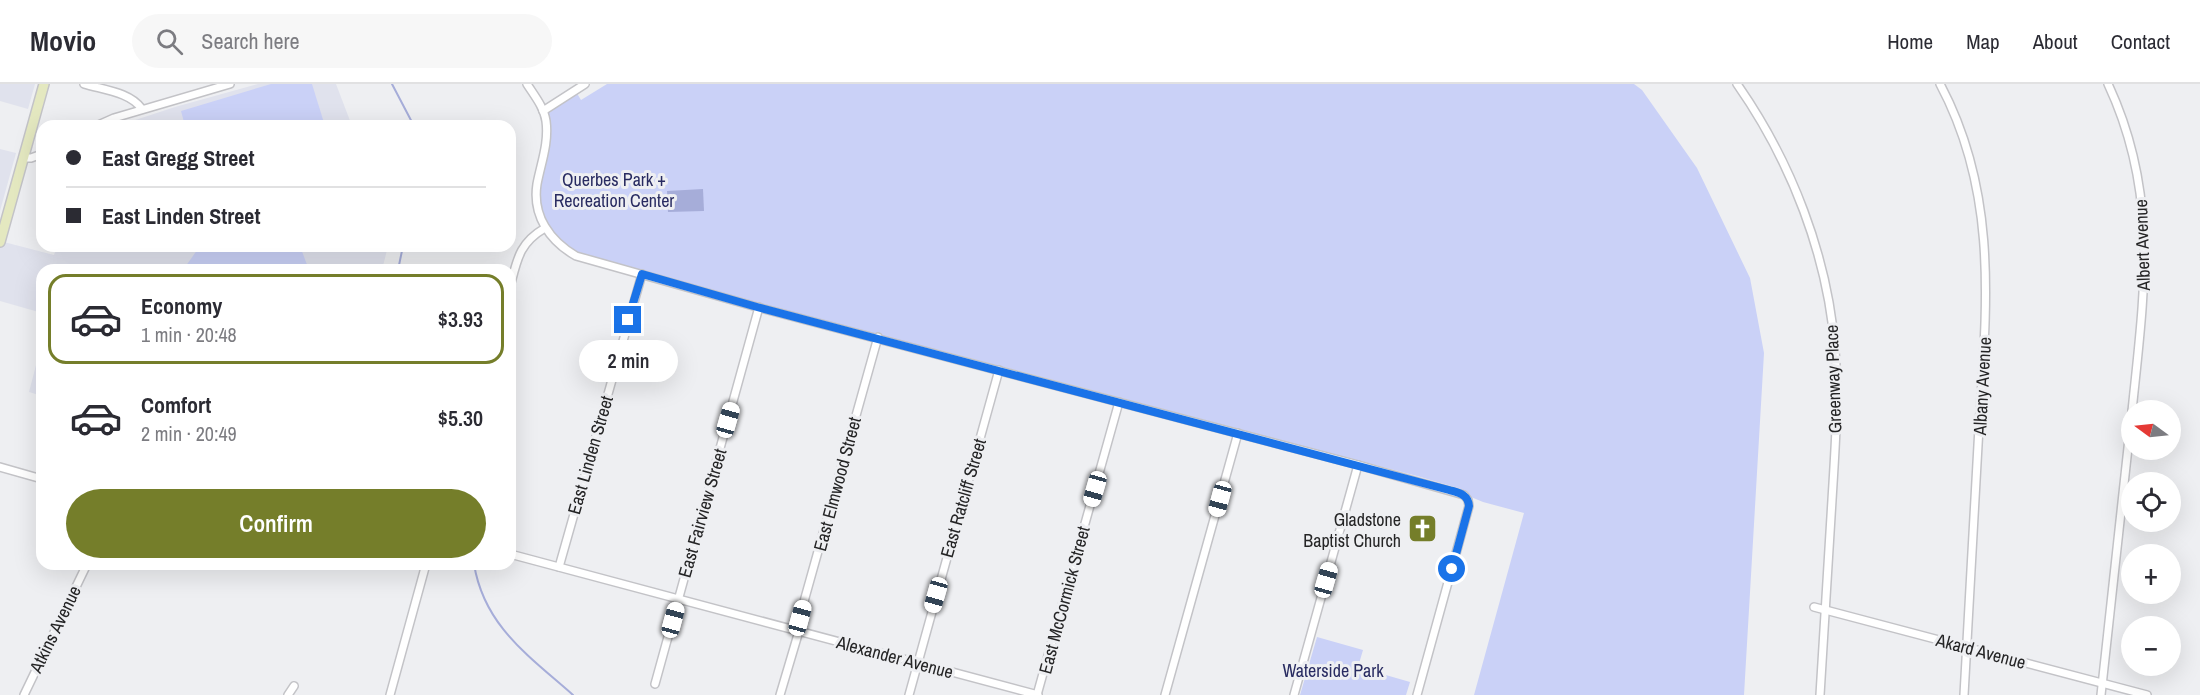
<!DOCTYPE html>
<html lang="en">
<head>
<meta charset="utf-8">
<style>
	body { margin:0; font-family:"Archivo Narrow",sans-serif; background:#f7f7f7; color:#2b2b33; height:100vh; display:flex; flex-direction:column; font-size:22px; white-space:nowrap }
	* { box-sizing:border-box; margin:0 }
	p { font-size:20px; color:#7c7c81 }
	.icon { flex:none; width:33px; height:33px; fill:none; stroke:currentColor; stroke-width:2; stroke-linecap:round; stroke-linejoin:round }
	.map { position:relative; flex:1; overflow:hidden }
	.sheet { position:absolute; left:36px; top:180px; width:480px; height:306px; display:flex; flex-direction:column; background:#fff; border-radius:18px; box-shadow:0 6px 24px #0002 }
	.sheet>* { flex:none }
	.guide { position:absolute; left:36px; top:36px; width:480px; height:132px; border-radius:18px; box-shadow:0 6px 24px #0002; display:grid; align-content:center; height:132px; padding:0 30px; background:#fff }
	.needle { width:39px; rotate:285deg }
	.controls { position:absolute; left:2121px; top:316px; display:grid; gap:12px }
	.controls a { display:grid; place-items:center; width:60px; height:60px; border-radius:50%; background:#fff; box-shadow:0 6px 24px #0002; font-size:30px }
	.end { position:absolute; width:27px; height:27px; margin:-14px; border:8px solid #1a73e8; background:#fff; box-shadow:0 0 0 3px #fff }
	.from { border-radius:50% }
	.bubble { position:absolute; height:42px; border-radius:21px; background:#fff; box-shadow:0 6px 24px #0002; font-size:20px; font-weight:600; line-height:42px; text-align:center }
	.car { position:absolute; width:18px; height:36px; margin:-18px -9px; border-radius:8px; box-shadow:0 0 4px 2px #0007; background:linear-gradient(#fff 24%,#345 0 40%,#fff 0 76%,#345 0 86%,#fff 0) }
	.guide b { display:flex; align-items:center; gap:21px; height:57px; font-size:22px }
	.guide b+b { border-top:2px solid #e1e1e2 }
	.guide i { width:15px; height:15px; background:#2b2b33 }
	ul { padding:10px 0 0; list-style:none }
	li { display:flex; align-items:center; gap:18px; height:90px; margin:0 12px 9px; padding:0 18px; border:3px solid transparent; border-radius:18px }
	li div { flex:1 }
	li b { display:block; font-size:22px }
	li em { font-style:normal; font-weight:600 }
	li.on { border-color:#757e2a }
	li>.icon { width:54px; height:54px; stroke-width:1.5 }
	.action { display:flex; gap:12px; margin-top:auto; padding:12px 30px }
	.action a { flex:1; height:69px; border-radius:36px; background:#757e2a; color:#fff; font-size:24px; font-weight:600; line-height:69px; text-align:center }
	header { display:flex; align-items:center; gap:36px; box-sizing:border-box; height:84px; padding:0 30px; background:#fff; border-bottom:2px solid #e1e1e2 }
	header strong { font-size:28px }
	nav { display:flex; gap:33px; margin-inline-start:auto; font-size:21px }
	.search { width:420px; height:54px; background:#f7f7f7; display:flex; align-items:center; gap:15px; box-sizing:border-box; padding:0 21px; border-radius:33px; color:#7c7c81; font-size:22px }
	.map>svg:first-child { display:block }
	.built { fill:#e0e2ed }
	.green { fill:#cad1f7 }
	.water { fill:#a6add9 }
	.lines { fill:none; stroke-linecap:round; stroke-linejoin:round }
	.stream { stroke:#a6add9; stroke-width:2 }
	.street-casing { stroke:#c3c3c7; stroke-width:10 }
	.secondary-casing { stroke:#c3c3c7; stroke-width:12 }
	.street { stroke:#fff; stroke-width:7 }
	.secondary { stroke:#e4e8c0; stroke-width:9 }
	.route { stroke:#1a73e8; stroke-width:8 }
	.labels { text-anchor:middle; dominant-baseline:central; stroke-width:6; stroke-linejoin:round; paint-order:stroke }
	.park-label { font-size:18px; fill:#282b61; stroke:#eeeff2 }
	.street-label { font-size:18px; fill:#252526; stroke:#eeeff2 }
	.poi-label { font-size:18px; fill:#252526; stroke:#eeeff2; text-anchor:end }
</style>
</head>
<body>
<header>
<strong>Movio</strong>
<div class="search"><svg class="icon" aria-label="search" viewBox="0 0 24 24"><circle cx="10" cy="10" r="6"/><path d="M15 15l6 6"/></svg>Search here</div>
<nav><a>Home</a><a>Map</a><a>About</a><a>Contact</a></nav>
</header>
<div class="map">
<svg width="2200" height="611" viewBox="0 0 2200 611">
	<rect width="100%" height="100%" fill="#eeeff2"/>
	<g class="built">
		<polygon points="0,0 35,0 28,25 0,17"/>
		<polygon points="258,0 336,0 352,42 117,42 175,23"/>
		<polygon points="0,65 16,69 0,127"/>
		<polygon points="0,157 54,171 57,162 388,162 382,186 42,186 42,229 0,217"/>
		<polygon points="42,258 42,312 29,308"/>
	</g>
	<g class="green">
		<polygon points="271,0 312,0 325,42 185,42 181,27"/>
		<polygon points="607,0 1634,0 1642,6 1697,84 1750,194 1764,269 1744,611 1474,611 1524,429 1483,418 1471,413 1461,405 1417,392 936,265 935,268 756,218 583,175 548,149 537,119 545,67 543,27 575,6 581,16"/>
		<polygon points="200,162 300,162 309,186 183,186"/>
		<polygon points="1317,553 1363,566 1358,583 1410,598 1406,611 1300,611"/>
	</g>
	<polygon class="water" points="703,105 704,127 668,128 667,107"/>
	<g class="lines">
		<g class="stream">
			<polyline points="392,0 414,42"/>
			<polyline points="398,186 403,162"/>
			<path d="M474 480C484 542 529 572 573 611"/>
		</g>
		<defs>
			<g id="street">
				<path d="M84 0C104 6 130 8 142 25"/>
				<path d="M527 0C534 11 544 23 546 37 549 59 541 79 537 100 532 132 550 157 576 172L757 223 1358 381 1464 411 1468 416 1469 422 1417 611"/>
				<path d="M1737 0C1791 77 1828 172 1835 266 1839 316 1835 366 1832 416 1828 481 1824 546 1820 611"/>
				<path d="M1940 0C2002 116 1985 236 1978 361 1973 444 1969 528 1964 611"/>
				<path d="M2108 0C2160 111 2144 210 2132 327"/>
				<polyline points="543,27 585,0"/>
				<polyline points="96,42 114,34 230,0"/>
				<polyline points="23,74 31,74 42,70"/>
				<path d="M510 203C517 176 519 159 545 144"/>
				<polyline points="0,383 42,395"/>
				<polyline points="510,470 1038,611"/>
				<polyline points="559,483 642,190"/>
				<polyline points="1814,523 2147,611"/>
				<polyline points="796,546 878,253"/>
				<polyline points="655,600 759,223"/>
				<polyline points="24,611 87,480"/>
				<polyline points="288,611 294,602"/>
				<polyline points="390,611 426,480"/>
				<polyline points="780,611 799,547"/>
				<polyline points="909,611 999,286"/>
				<polyline points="1037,611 1119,318"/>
				<polyline points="1165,611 1238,349"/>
				<polyline points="1294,611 1358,381"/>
				<polyline points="2101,611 2132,327"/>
			</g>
			<polyline id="secondary" points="0,158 44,0"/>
		</defs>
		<use href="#street" class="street-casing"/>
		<use href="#secondary" class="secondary-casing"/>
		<use href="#street" class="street"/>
		<use href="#secondary" class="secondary"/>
	</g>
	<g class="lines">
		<path class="route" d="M628 236 642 190 757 223 1449 406C1459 409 1468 410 1469 422L1452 485"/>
	</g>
	<defs>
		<symbol id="church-square" viewBox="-11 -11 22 22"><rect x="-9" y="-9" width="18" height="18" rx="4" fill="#757e2a" stroke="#eeeff2"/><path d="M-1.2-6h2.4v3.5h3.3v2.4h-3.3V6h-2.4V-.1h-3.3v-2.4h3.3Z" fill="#fff"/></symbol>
	</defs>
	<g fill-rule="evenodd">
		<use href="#church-square" x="1406" y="428" width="33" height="33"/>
	</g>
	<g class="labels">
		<g class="park-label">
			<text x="614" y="95">Querbes Park +<tspan x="614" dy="21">Recreation Center</tspan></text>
			<text x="1333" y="586">Waterside Park</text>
		</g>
		<g class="street-label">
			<text transform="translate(2142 161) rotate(-92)">Albert Avenue</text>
			<text transform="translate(1833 295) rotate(-92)">Greenway Place</text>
			<text transform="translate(1982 302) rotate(-87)">Albany Avenue</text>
			<text transform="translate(590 371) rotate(-74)">East Linden Street</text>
			<text transform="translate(837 400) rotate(-75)">East Elmwood Street</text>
			<text transform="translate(963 414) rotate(-74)">East Ratcliff Street</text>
			<text transform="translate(702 429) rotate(-74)">East Fairview Street</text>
			<text transform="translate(1064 516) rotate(-75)">East McCormick Street</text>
			<text transform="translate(55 545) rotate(-64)">Atkins Avenue</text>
			<text transform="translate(1981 567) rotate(15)">Akard Avenue</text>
			<text transform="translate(895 573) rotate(15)">Alexander Avenue</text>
		</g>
		<g class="poi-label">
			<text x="1401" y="435">Gladstone<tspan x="1401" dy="21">Baptist Church</tspan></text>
		</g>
	</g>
</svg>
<div class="controls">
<a><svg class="needle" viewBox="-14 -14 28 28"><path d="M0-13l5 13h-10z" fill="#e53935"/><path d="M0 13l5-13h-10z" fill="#7c7c81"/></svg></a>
<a><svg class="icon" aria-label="locate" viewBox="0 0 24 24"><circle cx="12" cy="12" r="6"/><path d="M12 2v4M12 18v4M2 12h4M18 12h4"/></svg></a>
<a>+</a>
<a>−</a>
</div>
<i class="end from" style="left:1452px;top:485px"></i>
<i class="end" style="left:628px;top:236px"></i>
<div class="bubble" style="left:579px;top:256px;width:99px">2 min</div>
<i class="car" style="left:728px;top:336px;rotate:16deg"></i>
<i class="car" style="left:1095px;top:405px;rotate:196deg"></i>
<i class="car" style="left:1220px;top:415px;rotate:195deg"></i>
<i class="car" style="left:1326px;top:496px;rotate:16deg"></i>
<i class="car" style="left:936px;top:511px;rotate:196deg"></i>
<i class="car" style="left:800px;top:534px;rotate:15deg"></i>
<i class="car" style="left:673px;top:536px;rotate:15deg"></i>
<div class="guide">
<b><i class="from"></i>East Gregg Street</b>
<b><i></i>East Linden Street</b>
</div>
<section class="sheet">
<ul>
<li class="on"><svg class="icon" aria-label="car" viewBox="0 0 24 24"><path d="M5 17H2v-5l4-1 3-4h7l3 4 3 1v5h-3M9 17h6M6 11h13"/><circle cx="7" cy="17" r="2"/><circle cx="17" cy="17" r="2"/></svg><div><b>Economy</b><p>1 min · 20:48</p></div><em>$3.93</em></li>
<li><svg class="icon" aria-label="car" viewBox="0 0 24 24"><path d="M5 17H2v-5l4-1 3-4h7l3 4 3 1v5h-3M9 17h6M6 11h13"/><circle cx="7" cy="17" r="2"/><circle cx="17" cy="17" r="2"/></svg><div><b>Comfort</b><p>2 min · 20:49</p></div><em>$5.30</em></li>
</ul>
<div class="action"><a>Confirm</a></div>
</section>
</div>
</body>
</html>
